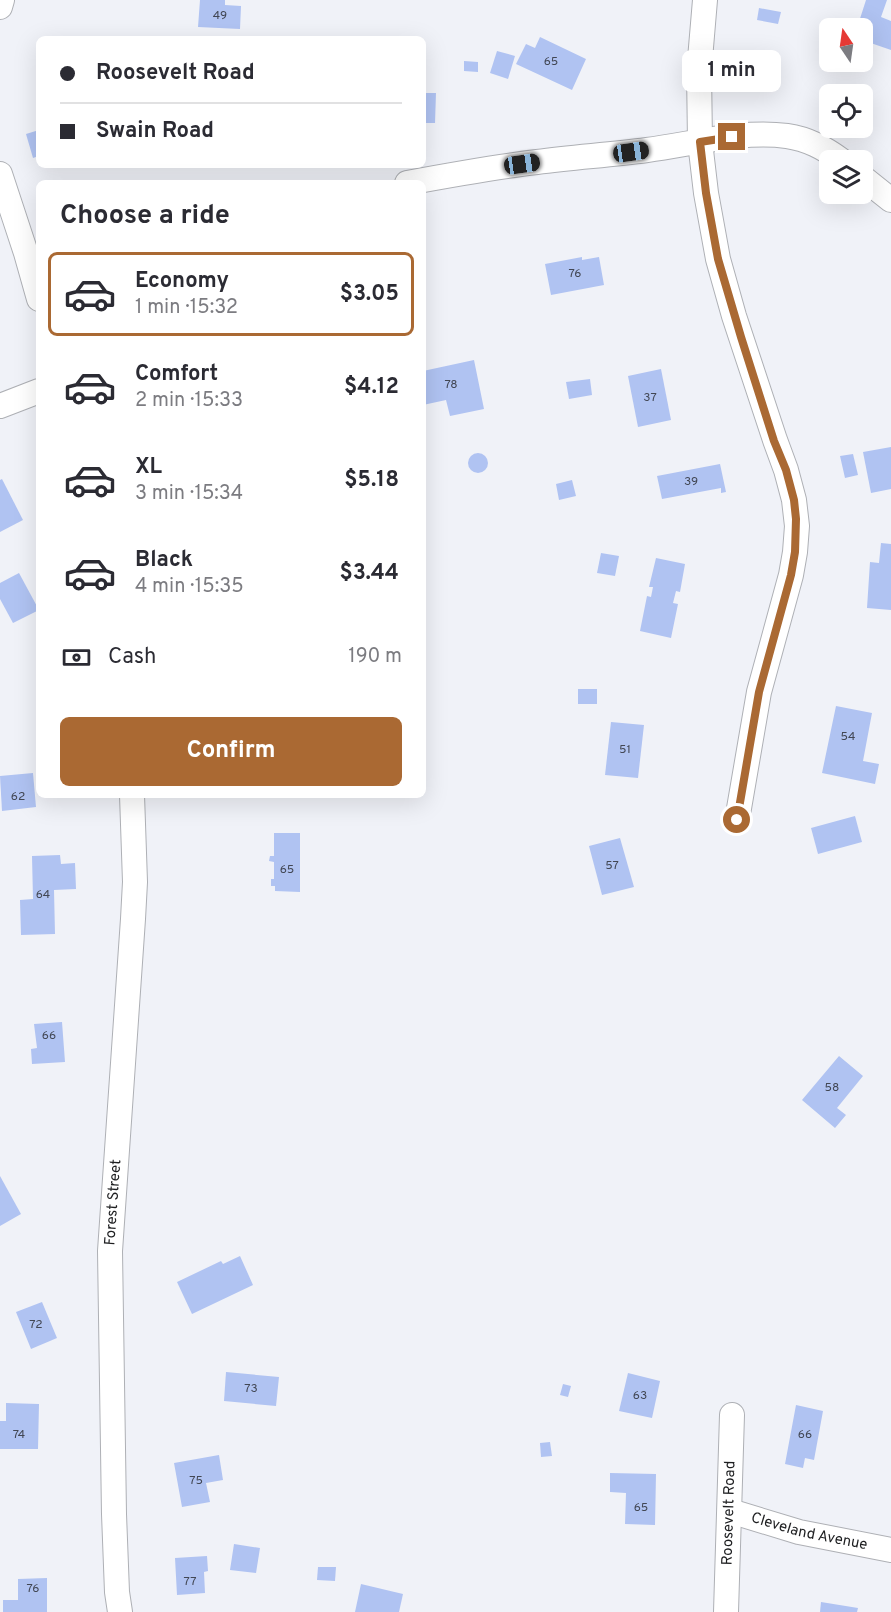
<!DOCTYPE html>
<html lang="en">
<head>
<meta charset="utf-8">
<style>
	body { margin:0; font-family:Overpass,sans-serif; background:#f7f7f7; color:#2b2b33; height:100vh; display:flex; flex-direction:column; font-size:22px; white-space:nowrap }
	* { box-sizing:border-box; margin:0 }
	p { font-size:20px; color:#7c7c81 }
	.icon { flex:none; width:33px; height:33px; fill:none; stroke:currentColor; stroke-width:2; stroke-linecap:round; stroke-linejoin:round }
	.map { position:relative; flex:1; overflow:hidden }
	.sheet { position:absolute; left:36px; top:180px; width:390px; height:618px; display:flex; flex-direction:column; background:#fff; border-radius:9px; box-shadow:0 6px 24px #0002 }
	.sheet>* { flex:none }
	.top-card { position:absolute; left:36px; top:36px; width:390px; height:132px; border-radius:9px; box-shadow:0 6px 24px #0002; display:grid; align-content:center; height:132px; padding:0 24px; background:#fff }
	.needle { width:39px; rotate:347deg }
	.controls { position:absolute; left:819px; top:18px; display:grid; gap:12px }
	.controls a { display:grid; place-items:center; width:54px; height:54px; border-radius:9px; background:#fff; box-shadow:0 6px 24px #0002; font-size:30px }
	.end { position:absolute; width:27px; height:27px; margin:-14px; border:8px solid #aa6933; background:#fff; box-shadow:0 0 0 3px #fff }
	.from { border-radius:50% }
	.bubble { position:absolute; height:42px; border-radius:9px; background:#fff; box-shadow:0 6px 24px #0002; font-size:20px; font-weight:700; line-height:42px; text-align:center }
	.car { position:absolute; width:18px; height:36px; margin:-18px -9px; border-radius:8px; box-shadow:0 0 4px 2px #0007; background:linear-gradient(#222 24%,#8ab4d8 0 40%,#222 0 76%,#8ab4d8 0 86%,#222 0) }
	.top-card b { display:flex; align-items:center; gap:21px; height:57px; font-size:22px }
	.top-card b+b { border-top:2px solid #e1e1e2 }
	.top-card i { width:15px; height:15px; background:#2b2b33 }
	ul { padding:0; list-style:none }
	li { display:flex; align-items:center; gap:18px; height:84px; margin:0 12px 9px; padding:0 12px; border:3px solid transparent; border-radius:9px }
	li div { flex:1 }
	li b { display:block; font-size:22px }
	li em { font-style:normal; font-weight:700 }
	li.active { border-color:#aa6933 }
	li>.icon { width:54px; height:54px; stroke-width:1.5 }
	h2 { padding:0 24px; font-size:27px; line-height:72px }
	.pay { display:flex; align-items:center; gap:15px; height:66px; padding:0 24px; font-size:22px }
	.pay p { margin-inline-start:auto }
	.cta { display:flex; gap:12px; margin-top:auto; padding:12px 24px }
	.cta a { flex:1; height:69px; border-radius:9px; background:#aa6933; color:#fff; font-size:24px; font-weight:700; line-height:69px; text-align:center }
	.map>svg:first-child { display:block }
	.building { fill:#b0c3f2 }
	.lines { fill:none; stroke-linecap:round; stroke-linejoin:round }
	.street-casing { stroke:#aeb0b5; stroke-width:26 }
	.street { stroke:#fff; stroke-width:24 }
	.route { stroke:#aa6933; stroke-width:8 }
	.labels { text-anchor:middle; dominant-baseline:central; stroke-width:6; stroke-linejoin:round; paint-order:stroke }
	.number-label { font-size:12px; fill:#424754 }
	.street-label { font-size:15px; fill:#1d1e20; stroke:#f0f2f8 }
</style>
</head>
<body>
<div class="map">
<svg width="891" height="1612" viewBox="0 0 891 1612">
	<rect width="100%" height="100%" fill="#f0f2f8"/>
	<g class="building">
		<polygon points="200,0 225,0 225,5 241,6 240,29 198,27"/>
		<polygon points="866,0 887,0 881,17 891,21 891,50 862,40 862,28 857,28"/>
		<polygon points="759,8 781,12 778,24 757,20"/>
		<polygon points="540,37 586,59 572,90 516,64 526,44 535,48"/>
		<polygon points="497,51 515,56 508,79 490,73"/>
		<polygon points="464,61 478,62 478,72 464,71"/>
		<polygon points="423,93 436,93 435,123 423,123"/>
		<polygon points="39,130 39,156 33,158 26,134"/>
		<polygon points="582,257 582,260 599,257 604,285 551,295 545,264"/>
		<polygon points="474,360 484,409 450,416 446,400 423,405 423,371"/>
		<polygon points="661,369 671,420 638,427 628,376"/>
		<polygon points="590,379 592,395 569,399 566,382"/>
		<polygon points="891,447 891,489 871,493 863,452"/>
		<circle cx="478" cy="463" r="10"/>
		<polygon points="853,454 858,475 845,478 840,456"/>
		<polygon points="720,464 726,492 721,493 721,488 662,499 657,476"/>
		<polygon points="2,479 23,520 0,532 0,480"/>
		<polygon points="572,480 576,496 559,500 556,484"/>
		<polygon points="881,543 891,544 891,610 867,608 870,562 879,563"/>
		<polygon points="601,553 619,556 615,576 597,573"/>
		<polygon points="656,558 685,564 680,592 676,591 673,603 678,604 671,638 640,631 647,596 651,597 653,587 649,587"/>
		<polygon points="19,573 39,610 13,623 0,599 0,583"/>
		<rect x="578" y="689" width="19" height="15"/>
		<polygon points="836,706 872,713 863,761 879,764 875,784 822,773"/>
		<polygon points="611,722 644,725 638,778 605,775"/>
		<polygon points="33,773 36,807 2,811 0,776"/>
		<polygon points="855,816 862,842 818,854 811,828"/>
		<polygon points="274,833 300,833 300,892 275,891 275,886 271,886 271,879 274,879 274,862 269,861 270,856 274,856"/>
		<polygon points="620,838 634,887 602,895 589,846"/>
		<polygon points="60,855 61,864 75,863 76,889 54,890 55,934 21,935 20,900 33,899 32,856"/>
		<polygon points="62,1022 65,1062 32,1064 31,1049 37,1048 34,1024"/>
		<polygon points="839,1056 863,1076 837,1108 846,1115 835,1128 802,1100"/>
		<polygon points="0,1176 21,1214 0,1226"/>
		<polygon points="240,1256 253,1285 192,1314 177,1282 221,1261 223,1264"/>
		<polygon points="42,1302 57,1338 31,1349 16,1312"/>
		<polygon points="226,1372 279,1377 276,1406 224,1401"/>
		<polygon points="628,1373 660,1381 652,1418 619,1411"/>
		<polygon points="563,1384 571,1386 568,1397 560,1395"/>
		<polygon points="6,1403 39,1404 38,1449 0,1449 0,1421 6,1421"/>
		<polygon points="796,1405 823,1411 814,1460 805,1458 803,1468 785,1464"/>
		<polygon points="550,1442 552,1456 541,1457 540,1443"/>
		<polygon points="219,1455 223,1480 206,1483 210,1502 182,1507 174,1463"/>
		<polygon points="610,1473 656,1474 655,1525 625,1524 626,1493 610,1492"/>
		<polygon points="234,1544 260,1548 256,1573 230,1570"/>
		<polygon points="207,1556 208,1571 204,1572 205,1593 177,1595 175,1558"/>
		<polygon points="318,1567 336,1567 335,1581 317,1580"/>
		<polygon points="47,1578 47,1612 3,1612 3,1600 18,1600 18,1579"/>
		<polygon points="361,1584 403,1594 399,1612 355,1612"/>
		<polygon points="821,1602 858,1608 857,1612 820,1612"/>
	</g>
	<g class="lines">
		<defs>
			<g id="street">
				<polyline points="705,0 699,71 700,142 706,193 718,259 734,316 775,440 786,470 794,500 797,526 795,552 791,575 759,692 737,820"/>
				<polyline points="0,7 2,0"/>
				<polyline points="0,174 26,253 39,299"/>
				<polyline points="862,177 891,200"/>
				<path d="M407 183C450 175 494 167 537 162 574 157 610 155 647 150 693 144 741 130 787 136 808 139 824 148 841 160"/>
				<polyline points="0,406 39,391"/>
				<path id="s1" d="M730 1511 799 1532 891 1550"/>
				<path id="s2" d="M120 1612 117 1592 114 1514 110 1251 133 919 135 882 132 795"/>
				<path id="s3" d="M726 1612 732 1415"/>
			</g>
		</defs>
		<use href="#street" class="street-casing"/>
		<use href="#street" class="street"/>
	</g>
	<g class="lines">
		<polyline class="route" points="732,137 700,142 706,193 718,259 741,337 774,441 786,470 794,500 796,519 795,552 791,575 759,692 737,820"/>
	</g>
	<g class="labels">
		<g class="number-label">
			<text x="220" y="16">49</text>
			<text x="551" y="62">65</text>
			<text x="575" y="274">76</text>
			<text x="451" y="385">78</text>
			<text x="650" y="398">37</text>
			<text x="691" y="482">39</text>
			<text x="848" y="737">54</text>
			<text x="625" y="750">51</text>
			<text x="18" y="797">62</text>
			<text x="612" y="866">57</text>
			<text x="287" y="870">65</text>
			<text x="43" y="895">64</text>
			<text x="49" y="1036">66</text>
			<text x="832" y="1088">58</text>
			<text x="36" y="1325">72</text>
			<text x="251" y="1389">73</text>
			<text x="640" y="1396">63</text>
			<text x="19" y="1435">74</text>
			<text x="805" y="1435">66</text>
			<text x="196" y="1481">75</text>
			<text x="641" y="1508">65</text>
			<text x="190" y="1582">77</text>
			<text x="33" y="1589">76</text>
		</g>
		<g class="street-label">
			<text stroke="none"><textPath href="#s2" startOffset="410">Forest Street</textPath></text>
			<text stroke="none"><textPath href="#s3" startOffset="99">Roosevelt Road</textPath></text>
			<text stroke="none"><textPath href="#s1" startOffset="82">Cleveland Avenue</textPath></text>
		</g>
	</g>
</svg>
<div class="controls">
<a><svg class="needle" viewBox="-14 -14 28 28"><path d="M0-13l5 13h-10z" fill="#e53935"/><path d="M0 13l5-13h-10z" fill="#7c7c81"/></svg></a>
<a><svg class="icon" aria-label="locate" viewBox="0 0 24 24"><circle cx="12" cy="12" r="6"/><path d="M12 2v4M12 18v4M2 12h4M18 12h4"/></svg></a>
<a><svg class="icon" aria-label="layers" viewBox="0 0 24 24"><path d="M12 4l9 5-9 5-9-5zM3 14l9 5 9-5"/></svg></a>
</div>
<i class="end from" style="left:737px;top:820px"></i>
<i class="end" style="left:732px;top:137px"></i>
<div class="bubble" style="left:682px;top:50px;width:99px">1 min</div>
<i class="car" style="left:631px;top:152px;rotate:82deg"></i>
<i class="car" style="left:522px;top:164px;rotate:82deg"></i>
<div class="top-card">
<b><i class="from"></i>Roosevelt Road</b>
<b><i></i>Swain Road</b>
</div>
<section class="sheet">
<h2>Choose a ride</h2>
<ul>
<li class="active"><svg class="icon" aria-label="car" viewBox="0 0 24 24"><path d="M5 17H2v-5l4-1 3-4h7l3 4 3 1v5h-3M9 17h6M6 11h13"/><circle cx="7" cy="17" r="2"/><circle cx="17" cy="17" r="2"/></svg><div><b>Economy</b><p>1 min · 15:32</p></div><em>$3.05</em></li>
<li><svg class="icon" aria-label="car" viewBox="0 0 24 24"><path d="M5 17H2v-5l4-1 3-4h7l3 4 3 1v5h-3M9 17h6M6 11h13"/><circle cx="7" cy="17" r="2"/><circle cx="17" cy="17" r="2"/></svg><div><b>Comfort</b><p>2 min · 15:33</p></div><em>$4.12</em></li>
<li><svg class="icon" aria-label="car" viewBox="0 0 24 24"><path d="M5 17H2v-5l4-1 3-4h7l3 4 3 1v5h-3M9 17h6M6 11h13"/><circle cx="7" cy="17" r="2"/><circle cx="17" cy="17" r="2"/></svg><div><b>XL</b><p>3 min · 15:34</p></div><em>$5.18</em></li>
<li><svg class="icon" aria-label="car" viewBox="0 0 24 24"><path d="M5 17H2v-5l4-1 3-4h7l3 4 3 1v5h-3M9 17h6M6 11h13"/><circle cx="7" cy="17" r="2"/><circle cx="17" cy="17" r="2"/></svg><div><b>Black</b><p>4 min · 15:35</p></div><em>$3.44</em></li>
</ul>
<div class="pay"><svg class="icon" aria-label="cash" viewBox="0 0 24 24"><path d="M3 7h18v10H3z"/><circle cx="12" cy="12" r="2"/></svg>Cash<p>190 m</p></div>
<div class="cta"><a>Confirm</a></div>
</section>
</div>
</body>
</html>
